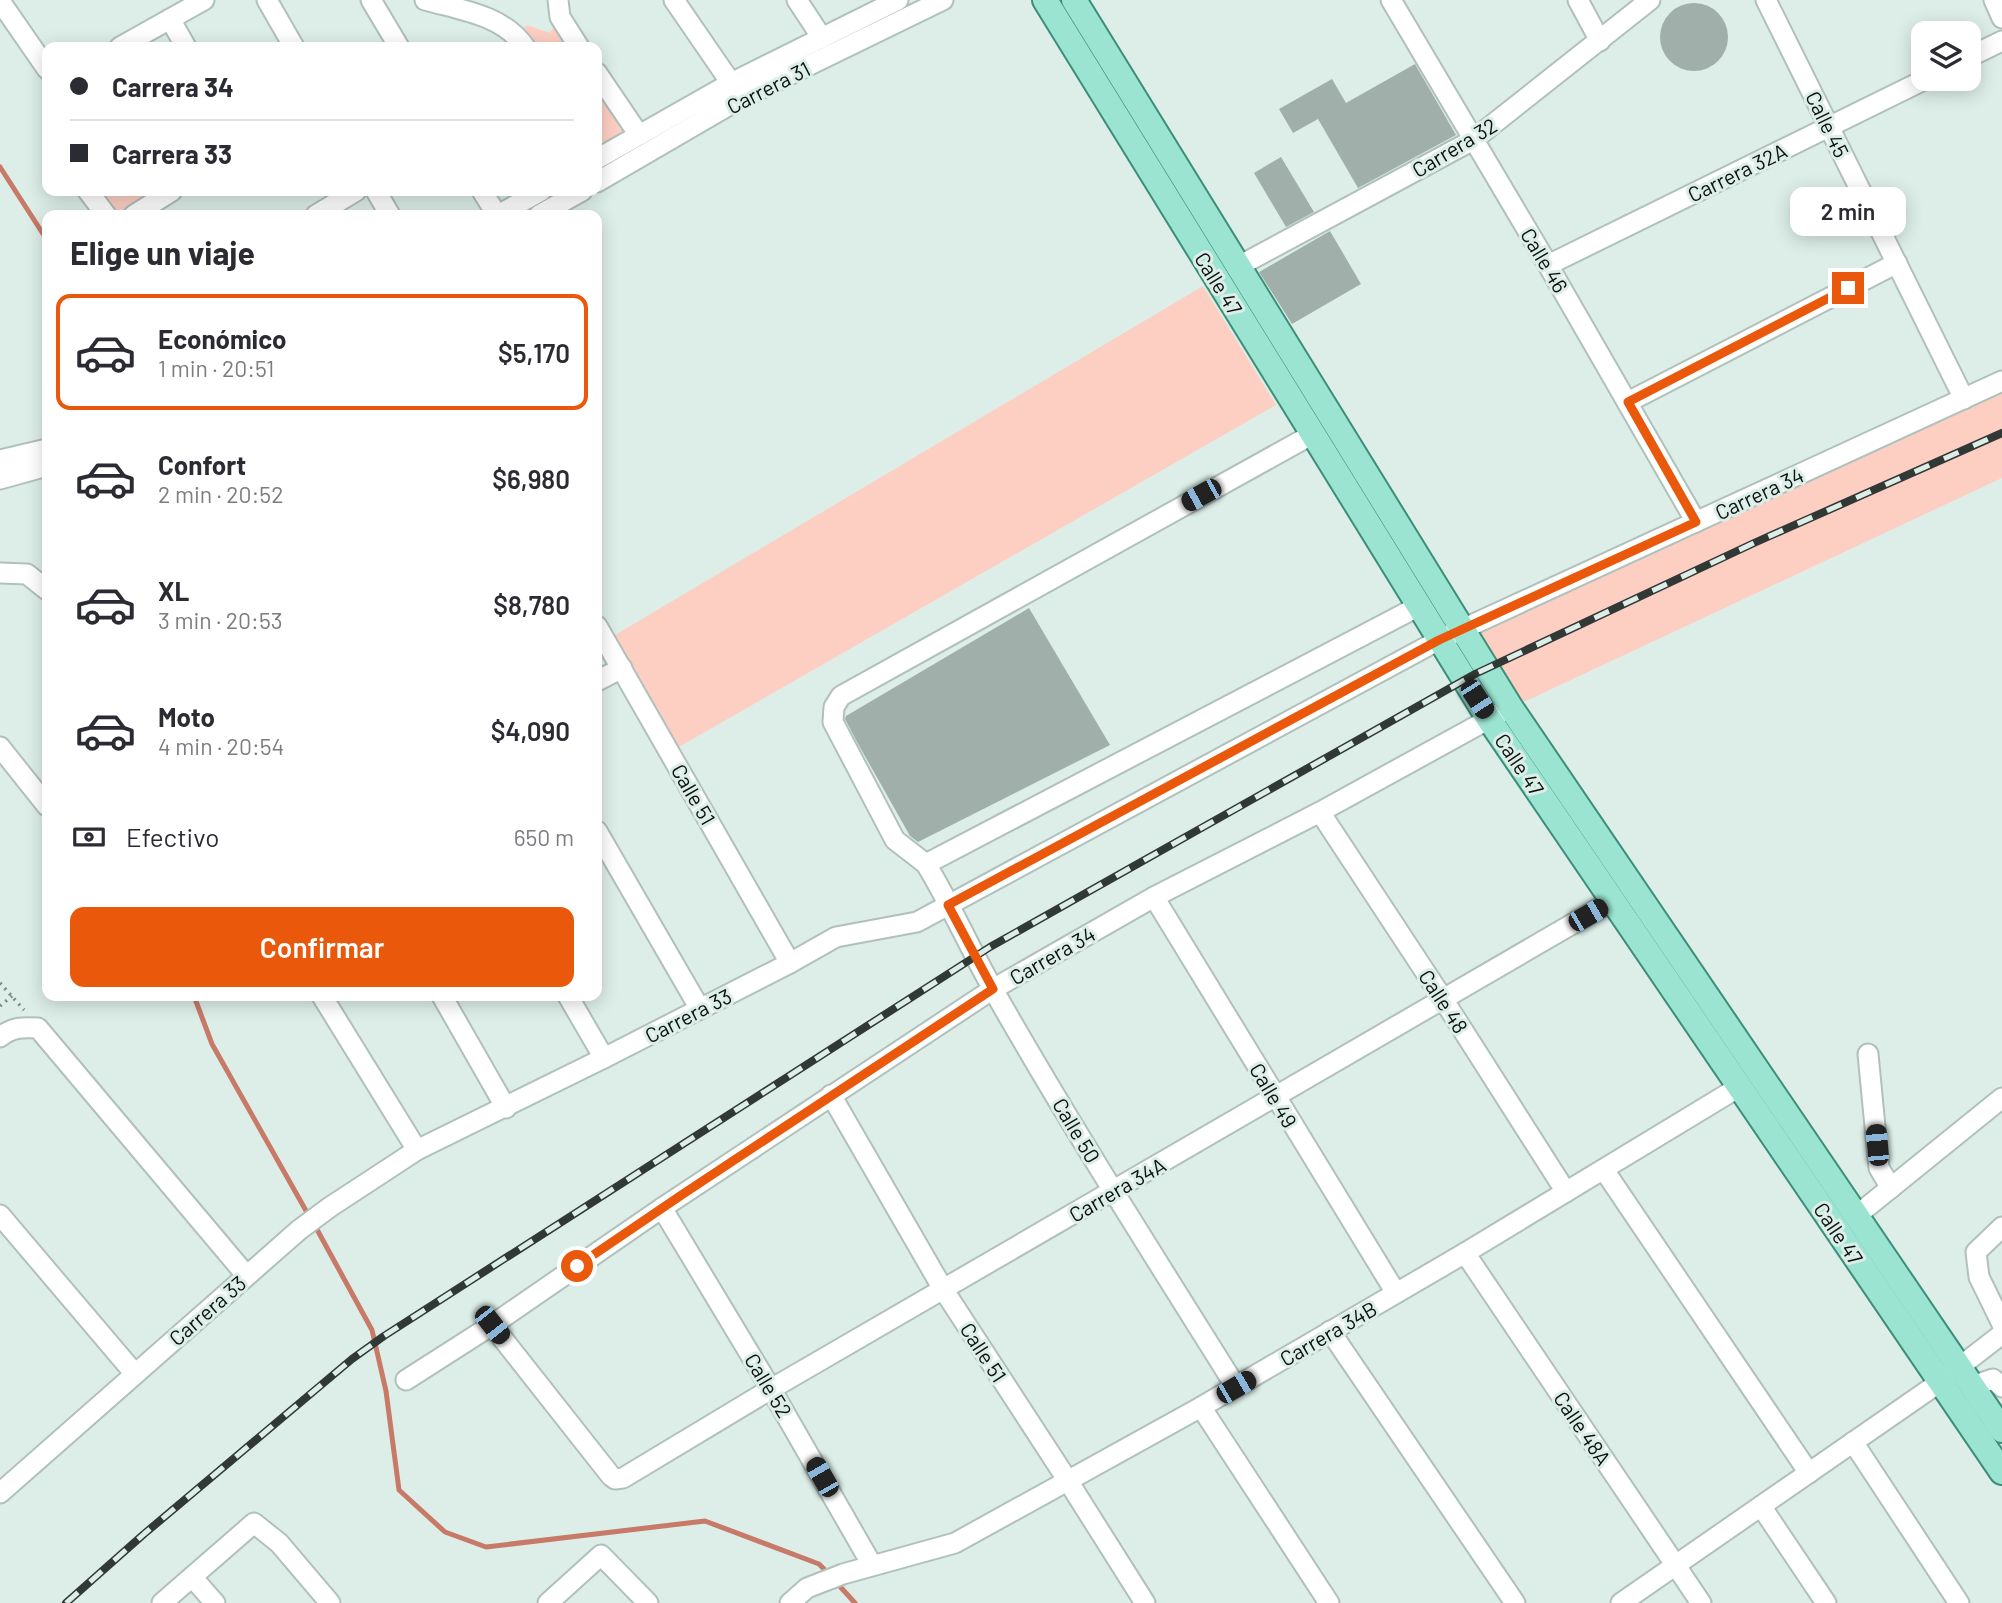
<!DOCTYPE html>
<html lang="es">
<head>
<meta charset="utf-8">
<style>
	body { margin:0; font-family:Barlow,sans-serif; background:#f7f7f7; color:#2b2b33; height:100vh; display:flex; flex-direction:column; font-size:26px; white-space:nowrap }
	* { box-sizing:border-box; margin:0 }
	p { font-size:23px; color:#7c7c81 }
	.icon { flex:none; width:38px; height:38px; fill:none; stroke:currentColor; stroke-width:2; stroke-linecap:round; stroke-linejoin:round }
	.map { position:relative; flex:1; overflow:hidden }
	.side { position:absolute; left:42px; top:210px; width:560px; height:791px; display:flex; flex-direction:column; background:#fff; border-radius:14px; box-shadow:0 4px 18px #0003 }
	.side>* { flex:none }
	.hud { position:absolute; left:42px; top:42px; width:560px; height:154px; border-radius:14px; box-shadow:0 4px 18px #0003; display:grid; align-content:center; height:154px; padding:0 28px; background:#fff }
	.buttons { position:absolute; left:1911px; top:21px; display:grid; gap:14px }
	.buttons a { display:grid; place-items:center; width:70px; height:70px; border-radius:14px; background:#fff; box-shadow:0 4px 18px #0003; font-size:35px }
	.end { position:absolute; width:32px; height:32px; margin:-16px; border:9px solid #ea580c; background:#fff; box-shadow:0 0 0 4px #fff }
	.from { border-radius:50% }
	.bubble { position:absolute; height:49px; border-radius:14px; background:#fff; box-shadow:0 4px 18px #0003; font-size:23px; font-weight:600; line-height:49px; text-align:center }
	.car { position:absolute; width:21px; height:42px; margin:-21px -10px; border-radius:9px; box-shadow:0 0 5px 2px #0007; background:linear-gradient(#222 24%,#8ab4d8 0 40%,#222 0 76%,#8ab4d8 0 86%,#222 0) }
	.hud b { display:flex; align-items:center; gap:24px; height:66px; font-size:26px }
	.hud b+b { border-top:2px solid #e1e1e2 }
	.hud i { width:18px; height:18px; background:#2b2b33 }
	ul { padding:0; list-style:none }
	li { display:flex; align-items:center; gap:21px; height:116px; margin:0 14px 10px; padding:0 14px; border:4px solid transparent; border-radius:14px }
	li div { flex:1 }
	li b { display:block; font-size:26px }
	li em { font-style:normal; font-weight:600 }
	li.on { border-color:#ea580c }
	li>.icon { width:63px; height:63px; stroke-width:1.5 }
	h2 { padding:0 28px; font-size:32px; line-height:84px }
	.pay { display:flex; align-items:center; gap:18px; height:77px; padding:0 28px; font-size:26px }
	.pay p { margin-inline-start:auto }
	.primary-button { display:flex; gap:14px; margin-top:auto; padding:14px 28px }
	.primary-button a { flex:1; height:80px; border-radius:14px; background:#ea580c; color:#fff; font-size:28px; font-weight:600; line-height:80px; text-align:center }
	.map>svg:first-child { display:block }
	.green { fill:#fdcfc3 }
	.lines { fill:none; stroke-linecap:round; stroke-linejoin:round }
	.stream { stroke:#c67a67; stroke-width:5 }
	.building { fill:#a0afaa }
	.minor-casing { stroke:#b0c0bb; stroke-width:23 }
	.major-casing { stroke:#3d8e79; stroke-width:28 }
	.path { stroke:#7d8985; stroke-width:3.5; stroke-dasharray:2 5; stroke-linecap:butt }
	.minor { stroke:#fff; stroke-width:19 }
	.major { stroke:#9be4d1; stroke-width:24 }
	.rail-casing { stroke:#313936; stroke-width:8 }
	.rail { stroke:#ddeee8; stroke-width:5; stroke-dasharray:16; stroke-linecap:butt }
	.route { stroke:#ea580c; stroke-width:9 }
	.labels { text-anchor:middle; dominant-baseline:central; stroke-width:6; stroke-linejoin:round; paint-order:stroke }
	.street-label { font-size:21px; fill:#0a100e; stroke:#ddeee8 }
</style>
</head>
<body>
<div class="map">
<svg width="2002" height="1603" viewBox="0 0 2002 1603">
	<rect width="100%" height="100%" fill="#ddeee8"/>
	<g class="green">
		<polygon points="560,17 580,47 522,47 517,35 527,25 550,33"/>
		<polygon points="597,72 639,135 597,159"/>
		<polygon points="88,191 171,191 134,215 106,215"/>
		<polygon points="1203,286 1276,405 670,752 605,641"/>
		<polygon points="2002,381 2002,478 1511,708 1462,629"/>
	</g>
	<g class="lines">
		<g class="stream">
			<polyline points="0,167 47,240"/>
			<polyline points="194,996 212,1044 309,1216"/>
			<polyline points="314,1224 372,1330 386,1391 399,1490 445,1532 486,1547 705,1521 819,1564 829,1574"/>
			<polyline points="835,1581 855,1603"/>
		</g>
	</g>
	<g class="building">
		<circle cx="1694" cy="37" r="34"/>
		<polygon points="1415,64 1456,135 1358,188 1318,119 1293,133 1279,109 1332,79 1346,103"/>
		<polygon points="1281,157 1314,212 1286,227 1254,173"/>
		<polygon points="1330,231 1361,284 1292,324 1259,272"/>
		<polygon points="1029,608 1110,745 918,842 910,836 857,742 845,719 846,716"/>
	</g>
	<g class="lines">
		<defs>
			<g id="minor">
				<polyline points="267,0 294,47"/>
				<polyline points="371,0 399,47"/>
				<path d="M425 0C461 10 503 15 525 47"/>
				<polyline points="558,0 560,17 579,47"/>
				<polyline points="674,0 731,83"/>
				<polyline points="797,0 822,38"/>
				<polyline points="1391,0 1548,265 1696,522"/>
				<polyline points="1578,0 1600,41"/>
				<polyline points="1766,0 1964,399"/>
				<polyline points="1994,0 2002,18"/>
				<polyline points="0,1 47,69"/>
				<polyline points="170,19 186,47"/>
				<polyline points="120,47 204,0"/>
				<polyline points="1969,57 2002,41"/>
				<polyline points="597,73 639,135"/>
				<polyline points="597,159 731,83 898,0"/>
				<polyline points="597,182 738,100 943,0"/>
				<polyline points="88,191 106,215"/>
				<polyline points="376,191 390,215"/>
				<polyline points="482,191 497,215"/>
				<polyline points="134,215 172,191"/>
				<polyline points="316,215 356,191"/>
				<polyline points="498,215 541,191"/>
				<polyline points="539,215 582,191"/>
				<polyline points="1548,265 1926,79"/>
				<polyline points="1239,266 1473,140 1650,0"/>
				<polyline points="1628,402 1897,263"/>
				<polyline points="1313,434 841,696 834,707 833,722 895,840 926,864 1419,606"/>
				<polyline points="0,460 47,449"/>
				<polyline points="0,479 47,466"/>
				<polyline points="0,573 27,574 47,590"/>
				<polyline points="597,626 790,963"/>
				<polyline points="597,681 622,668"/>
				<polyline points="0,747 47,806"/>
				<polyline points="1320,812 1443,999 1566,1192"/>
				<polyline points="597,831 700,1009"/>
				<path d="M926 864C951 905 970 949 994 991 1070 1125 1154 1256 1236 1387"/>
				<polyline points="1154,897 1396,1293"/>
				<polyline points="322,996 417,1150"/>
				<polyline points="442,996 506,1108"/>
				<polyline points="568,996 604,1058"/>
				<path d="M0 1037C12 1027 23 1027 38 1028L246 1275"/>
				<polyline points="1868,1054 1879,1168 1891,1188"/>
				<polyline points="831,1095 943,1289 1068,1481 1145,1603"/>
				<polyline points="1604,1170 1809,1473"/>
				<polyline points="662,1208 771,1389 872,1565"/>
				<polyline points="0,1215 135,1374"/>
				<polyline points="1856,1216 2002,1098"/>
				<polyline points="2002,1227 1976,1252 1979,1277 2002,1324"/>
				<polyline points="1465,1253 1701,1603"/>
				<polyline points="492,1325 611,1476 615,1479 623,1478 771,1389 1612,901"/>
				<polyline points="1330,1331 1515,1603"/>
				<polyline points="406,1380 492,1325 662,1208 993,989 1154,897 1320,812 1500,713"/>
				<polyline points="1972,1386 1993,1379 2002,1387"/>
				<polyline points="1201,1407 1329,1603"/>
				<polyline points="1853,1442 1959,1603"/>
				<polyline points="0,1493 299,1230 330,1207 417,1150 604,1058 790,963 836,937 917,922 1439,640 2002,381"/>
				<polyline points="1761,1506 1826,1603"/>
				<polyline points="192,1577 215,1603"/>
				<polyline points="162,1603 254,1523 279,1543 330,1603"/>
				<polyline points="548,1603 601,1555 648,1603"/>
				<polyline points="790,1603 807,1588 843,1574 955,1543 1201,1407 1465,1253 1739,1087"/>
				<polyline points="1621,1603 1940,1382 2002,1334"/>
			</g>
			<g id="major">
				<polyline points="1045,0 1489,719 2002,1472"/>
				<polyline points="1074,0 1511,708 2002,1430"/>
			</g>
		</defs>
		<use href="#minor" class="minor-casing"/>
		<use href="#major" class="major-casing"/>
		<g class="path">
			<polyline points="0,983 24,1010"/>
			<polyline points="0,1006 12,996"/>
		</g>
		<use href="#minor" class="minor"/>
		<use href="#major" class="major"/>
		<defs>
			<polyline id="rail" points="66,1603 144,1534 352,1359 384,1336 990,947 1475,674 1754,543 2002,433"/>
		</defs>
		<use href="#rail" class="rail-casing"/>
		<use href="#rail" class="rail"/>
	</g>
	<g class="lines">
		<polyline class="route" points="577,1266 683,1194 993,989 948,905 1439,640 1696,522 1628,402 1848,288"/>
	</g>
	<g class="labels">
		<g class="street-label">
			<text transform="translate(768 87) rotate(-27)">Carrera 31</text>
			<text transform="translate(1828 124) rotate(64)">Calle 45</text>
			<text transform="translate(1454 147) rotate(-31)">Carrera 32</text>
			<text transform="translate(1737 172) rotate(-26)">Carrera 32A</text>
			<text transform="translate(1545 260) rotate(59)">Calle 46</text>
			<text transform="translate(1219 283) rotate(58)">Calle 47</text>
			<text transform="translate(1759 493) rotate(-25)">Carrera 34</text>
			<text transform="translate(1520 764) rotate(56)">Calle 47</text>
			<text transform="translate(694 794) rotate(60)">Calle 51</text>
			<text transform="translate(1052 955) rotate(-30)">Carrera 34</text>
			<text transform="translate(1444 1001) rotate(57)">Calle 48</text>
			<text transform="translate(688 1015) rotate(-27)">Carrera 33</text>
			<text transform="translate(1274 1095) rotate(59)">Calle 49</text>
			<text transform="translate(1077 1130) rotate(59)">Calle 50</text>
			<text transform="translate(1117 1189) rotate(-30)">Carrera 34A</text>
			<text transform="translate(1839 1233) rotate(56)">Calle 47</text>
			<text transform="translate(207 1310) rotate(-41)">Carrera 33</text>
			<text transform="translate(1328 1333) rotate(-30)">Carrera 34B</text>
			<text transform="translate(984 1352) rotate(57)">Calle 51</text>
			<text transform="translate(769 1385) rotate(59)">Calle 52</text>
			<text transform="translate(1583 1428) rotate(56)">Calle 48A</text>
		</g>
	</g>
</svg>
<div class="buttons">
<a><svg class="icon" aria-label="layers" viewBox="0 0 24 24"><path d="M12 4l9 5-9 5-9-5zM3 14l9 5 9-5"/></svg></a>
</div>
<i class="end from" style="left:577px;top:1266px"></i>
<i class="end" style="left:1848px;top:288px"></i>
<div class="bubble" style="left:1790px;top:187px;width:116px">2 min</div>
<i class="car" style="left:1201px;top:495px;rotate:241deg"></i>
<i class="car" style="left:1477px;top:699px;rotate:147deg"></i>
<i class="car" style="left:1588px;top:915px;rotate:60deg"></i>
<i class="car" style="left:1877px;top:1145px;rotate:355deg"></i>
<i class="car" style="left:492px;top:1325px;rotate:142deg"></i>
<i class="car" style="left:1236px;top:1387px;rotate:60deg"></i>
<i class="car" style="left:822px;top:1477px;rotate:330deg"></i>
<div class="hud">
<b><i class="from"></i>Carrera 34</b>
<b><i></i>Carrera 33</b>
</div>
<section class="side">
<h2>Elige un viaje</h2>
<ul>
<li class="on"><svg class="icon" aria-label="car" viewBox="0 0 24 24"><path d="M5 17H2v-5l4-1 3-4h7l3 4 3 1v5h-3M9 17h6M6 11h13"/><circle cx="7" cy="17" r="2"/><circle cx="17" cy="17" r="2"/></svg><div><b>Económico</b><p>1 min · 20:51</p></div><em>$5,170</em></li>
<li><svg class="icon" aria-label="car" viewBox="0 0 24 24"><path d="M5 17H2v-5l4-1 3-4h7l3 4 3 1v5h-3M9 17h6M6 11h13"/><circle cx="7" cy="17" r="2"/><circle cx="17" cy="17" r="2"/></svg><div><b>Confort</b><p>2 min · 20:52</p></div><em>$6,980</em></li>
<li><svg class="icon" aria-label="car" viewBox="0 0 24 24"><path d="M5 17H2v-5l4-1 3-4h7l3 4 3 1v5h-3M9 17h6M6 11h13"/><circle cx="7" cy="17" r="2"/><circle cx="17" cy="17" r="2"/></svg><div><b>XL</b><p>3 min · 20:53</p></div><em>$8,780</em></li>
<li><svg class="icon" aria-label="car" viewBox="0 0 24 24"><path d="M5 17H2v-5l4-1 3-4h7l3 4 3 1v5h-3M9 17h6M6 11h13"/><circle cx="7" cy="17" r="2"/><circle cx="17" cy="17" r="2"/></svg><div><b>Moto</b><p>4 min · 20:54</p></div><em>$4,090</em></li>
</ul>
<div class="pay"><svg class="icon" aria-label="cash" viewBox="0 0 24 24"><path d="M3 7h18v10H3z"/><circle cx="12" cy="12" r="2"/></svg>Efectivo<p>650 m</p></div>
<div class="primary-button"><a>Confirmar</a></div>
</section>
</div>
</body>
</html>
